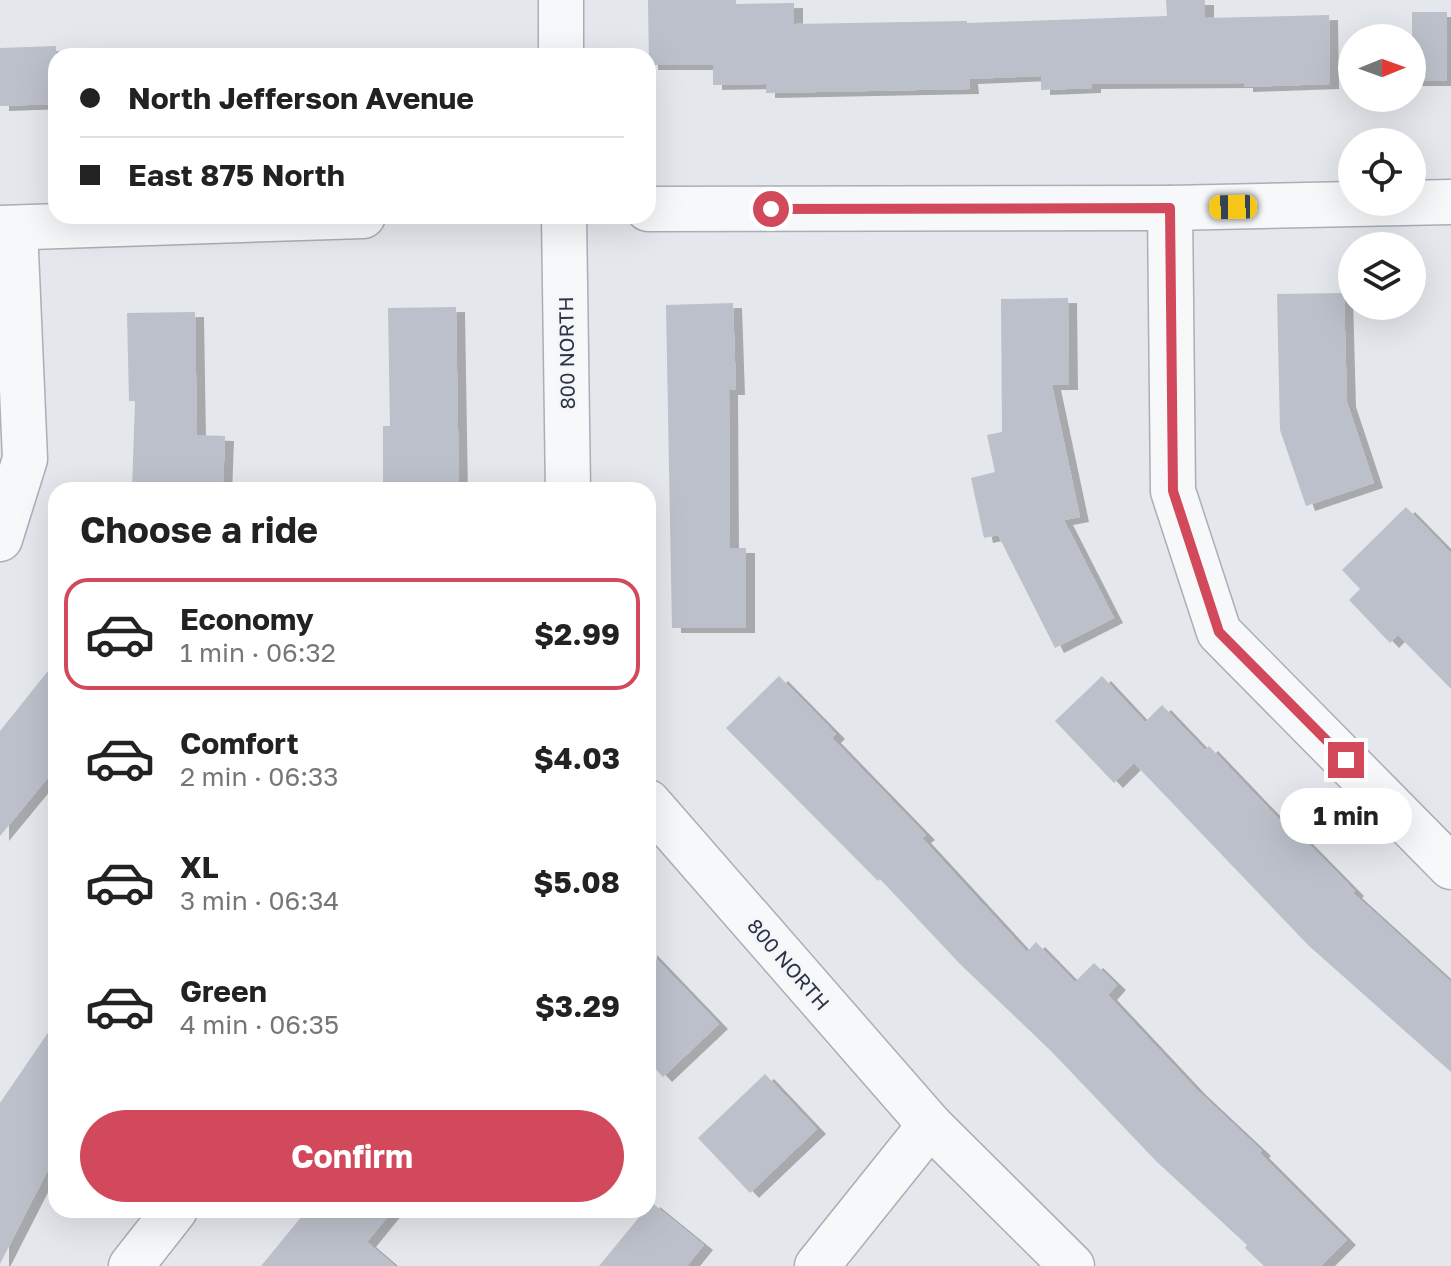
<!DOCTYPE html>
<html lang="en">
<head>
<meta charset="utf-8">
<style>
	body { margin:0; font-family:"Golos Text",sans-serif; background:#f6f6f6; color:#222; height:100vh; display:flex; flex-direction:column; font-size:30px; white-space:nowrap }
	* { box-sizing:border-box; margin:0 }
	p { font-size:26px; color:#767676 }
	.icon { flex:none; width:44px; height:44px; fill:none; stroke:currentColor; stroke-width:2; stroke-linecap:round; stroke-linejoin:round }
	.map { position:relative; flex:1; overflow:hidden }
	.sheet { position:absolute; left:48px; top:482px; width:608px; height:736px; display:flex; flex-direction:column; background:#fff; border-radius:24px; box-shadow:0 8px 32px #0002 }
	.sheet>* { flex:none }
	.guide { position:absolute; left:48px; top:48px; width:608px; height:176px; border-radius:24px; box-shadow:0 8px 32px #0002; display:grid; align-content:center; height:176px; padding:0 32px; background:#fff }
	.needle { width:52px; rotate:89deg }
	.controls { position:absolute; left:1338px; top:24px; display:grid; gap:16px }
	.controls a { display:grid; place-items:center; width:88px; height:88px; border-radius:50%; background:#fff; box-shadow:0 8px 32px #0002; font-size:40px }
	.end { position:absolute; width:36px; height:36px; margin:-18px; border:10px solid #d1495b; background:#fff; box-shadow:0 0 0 4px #fff }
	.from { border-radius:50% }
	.bubble { position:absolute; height:56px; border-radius:28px; background:#fff; box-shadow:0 8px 32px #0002; font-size:26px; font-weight:700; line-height:56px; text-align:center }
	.car { position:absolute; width:24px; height:48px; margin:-24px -12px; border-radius:10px; box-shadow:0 0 6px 2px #0007; background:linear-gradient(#f5c518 24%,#345 0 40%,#f5c518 0 76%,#345 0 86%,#f5c518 0) }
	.guide b { display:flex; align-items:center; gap:28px; height:76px; font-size:30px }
	.guide b+b { border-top:2px solid #e0e0e0 }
	.guide i { width:20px; height:20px; background:#222 }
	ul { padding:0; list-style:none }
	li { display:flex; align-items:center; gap:24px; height:112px; margin:0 16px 12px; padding:0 16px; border:4px solid transparent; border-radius:24px }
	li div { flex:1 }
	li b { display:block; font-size:30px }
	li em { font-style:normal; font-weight:700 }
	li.selected { border-color:#d1495b }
	li>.icon { width:72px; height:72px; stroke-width:1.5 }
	h2 { padding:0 32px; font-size:36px; line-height:96px }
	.primary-button { display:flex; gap:16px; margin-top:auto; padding:16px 32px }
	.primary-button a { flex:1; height:92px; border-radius:48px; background:#d1495b; color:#fff; font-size:32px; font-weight:700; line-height:92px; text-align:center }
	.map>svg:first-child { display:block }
	.building { fill:#bbc0ca; filter:url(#shadow) }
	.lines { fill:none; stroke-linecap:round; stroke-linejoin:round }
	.minor-casing { stroke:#a9aeb7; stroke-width:47 }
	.minor { stroke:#f7f8fa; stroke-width:44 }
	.route { stroke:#d1495b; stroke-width:10 }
	.labels { text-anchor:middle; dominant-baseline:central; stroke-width:6; stroke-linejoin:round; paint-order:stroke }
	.street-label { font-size:20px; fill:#2b3445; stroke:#f4f6f9 }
</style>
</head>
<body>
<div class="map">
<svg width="1451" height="1266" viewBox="0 0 1451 1266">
	<defs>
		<filter id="shadow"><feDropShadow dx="9" dy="5" stdDeviation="0" flood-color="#0004"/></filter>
	</defs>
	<rect width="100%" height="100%" fill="#e4e7ec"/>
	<g class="building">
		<polygon points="648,0 736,0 736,4 794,3 794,24 967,21 967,23 1167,16 1166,0 1205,0 1205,18 1329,15 1330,84 1244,87 1244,83 1092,84 1092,88 1041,90 1041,76 969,79 970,89 766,93 766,84 713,85 713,65 649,65"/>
		<rect x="1412" y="12" width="35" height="69"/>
		<polygon points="56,46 56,104 0,106 0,48"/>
		<polygon points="1344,293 1347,402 1374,483 1306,506 1280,430 1277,294"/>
		<polygon points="1068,298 1069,385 1052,385 1080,517 1064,520 1114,618 1055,648 998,535 984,538 971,478 995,472 987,435 1002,432 1001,299"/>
		<polygon points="733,303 736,390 729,390 730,548 746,548 746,628 672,628 666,305"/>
		<polygon points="456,307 459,490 383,490 383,426 390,426 388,308"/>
		<polygon points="195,312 197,435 225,436 223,490 132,490 135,401 129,401 127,313"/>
		<polygon points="1406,507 1451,553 1451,689 1398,635 1390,643 1349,600 1360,589 1342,570"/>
		<polygon points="56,661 56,768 0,836 0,731"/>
		<polygon points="779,676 836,734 832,738 926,835 922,838 1027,952 1036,942 1075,982 1094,963 1117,985 1108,995 1197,1090 1262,1151 1260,1153 1347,1240 1321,1266 1264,1266 1245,1248 1247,1245 1156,1161 1051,1051 960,964 880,879 878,881 726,728"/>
		<polygon points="1102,676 1145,722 1162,705 1205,750 1209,746 1295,836 1298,833 1355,891 1353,893 1451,982 1451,1072 1308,945 1134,763 1114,783 1055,721"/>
		<polygon points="648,950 719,1024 663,1077 648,1061"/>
		<polygon points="56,1021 56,1154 0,1264 0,1103"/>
		<polygon points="765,1074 817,1129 750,1193 698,1138"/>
		<polygon points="651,1202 704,1245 687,1266 599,1266 645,1210 648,1210"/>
		<polygon points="307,1210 393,1210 367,1242 395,1266 261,1266"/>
	</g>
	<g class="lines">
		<defs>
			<g id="minor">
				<polyline points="561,0 561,56"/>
				<polyline points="1170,208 1173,491 1219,632 1451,867"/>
				<polyline points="648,209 1170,208 1451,202"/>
				<polyline points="564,216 568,490"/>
				<polyline points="0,228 363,216"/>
				<polyline points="0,539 25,459 15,228"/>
				<polyline points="648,802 930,1125 1072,1266"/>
				<polyline points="131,1266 175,1210"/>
				<polyline points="817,1266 930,1125"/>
			</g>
		</defs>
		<use href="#minor" class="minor-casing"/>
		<use href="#minor" class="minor"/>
	</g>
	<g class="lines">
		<polyline class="route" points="771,209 1170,208 1173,491 1219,632 1346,760"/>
	</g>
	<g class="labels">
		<g class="street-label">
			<text transform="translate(566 353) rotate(-91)">800 NORTH</text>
			<text transform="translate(789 964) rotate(49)">800 NORTH</text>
		</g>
	</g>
</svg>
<div class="controls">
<a><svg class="needle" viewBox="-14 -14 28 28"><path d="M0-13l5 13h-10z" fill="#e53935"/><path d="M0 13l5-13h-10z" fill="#767676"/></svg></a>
<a><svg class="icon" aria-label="locate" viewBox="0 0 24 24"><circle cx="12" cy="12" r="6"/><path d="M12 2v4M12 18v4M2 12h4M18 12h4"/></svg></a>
<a><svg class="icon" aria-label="layers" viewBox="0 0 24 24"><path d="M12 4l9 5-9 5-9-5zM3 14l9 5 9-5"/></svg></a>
</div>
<i class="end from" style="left:771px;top:209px"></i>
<i class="end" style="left:1346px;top:760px"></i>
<div class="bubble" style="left:1280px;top:788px;width:132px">1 min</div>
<i class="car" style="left:1233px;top:207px;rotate:269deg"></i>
<div class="guide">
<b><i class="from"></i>North Jefferson Avenue</b>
<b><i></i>East 875 North</b>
</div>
<section class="sheet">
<h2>Choose a ride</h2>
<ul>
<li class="selected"><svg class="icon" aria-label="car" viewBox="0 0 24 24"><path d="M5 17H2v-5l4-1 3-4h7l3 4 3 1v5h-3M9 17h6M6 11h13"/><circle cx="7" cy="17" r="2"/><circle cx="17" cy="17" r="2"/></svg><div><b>Economy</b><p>1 min · 06:32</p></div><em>$2.99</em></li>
<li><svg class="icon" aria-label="car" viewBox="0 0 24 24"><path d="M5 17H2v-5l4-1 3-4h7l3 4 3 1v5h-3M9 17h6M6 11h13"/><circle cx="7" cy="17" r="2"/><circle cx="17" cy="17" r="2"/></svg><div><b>Comfort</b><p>2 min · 06:33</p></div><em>$4.03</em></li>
<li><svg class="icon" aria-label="car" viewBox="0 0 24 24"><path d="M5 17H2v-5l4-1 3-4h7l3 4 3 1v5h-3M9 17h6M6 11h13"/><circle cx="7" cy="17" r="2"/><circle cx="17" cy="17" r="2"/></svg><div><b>XL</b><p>3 min · 06:34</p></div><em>$5.08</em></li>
<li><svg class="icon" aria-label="car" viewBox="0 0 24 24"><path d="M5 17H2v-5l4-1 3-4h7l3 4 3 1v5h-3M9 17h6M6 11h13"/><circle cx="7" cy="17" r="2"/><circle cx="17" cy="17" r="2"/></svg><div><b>Green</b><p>4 min · 06:35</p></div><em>$3.29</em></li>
</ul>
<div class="primary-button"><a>Confirm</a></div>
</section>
</div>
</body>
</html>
